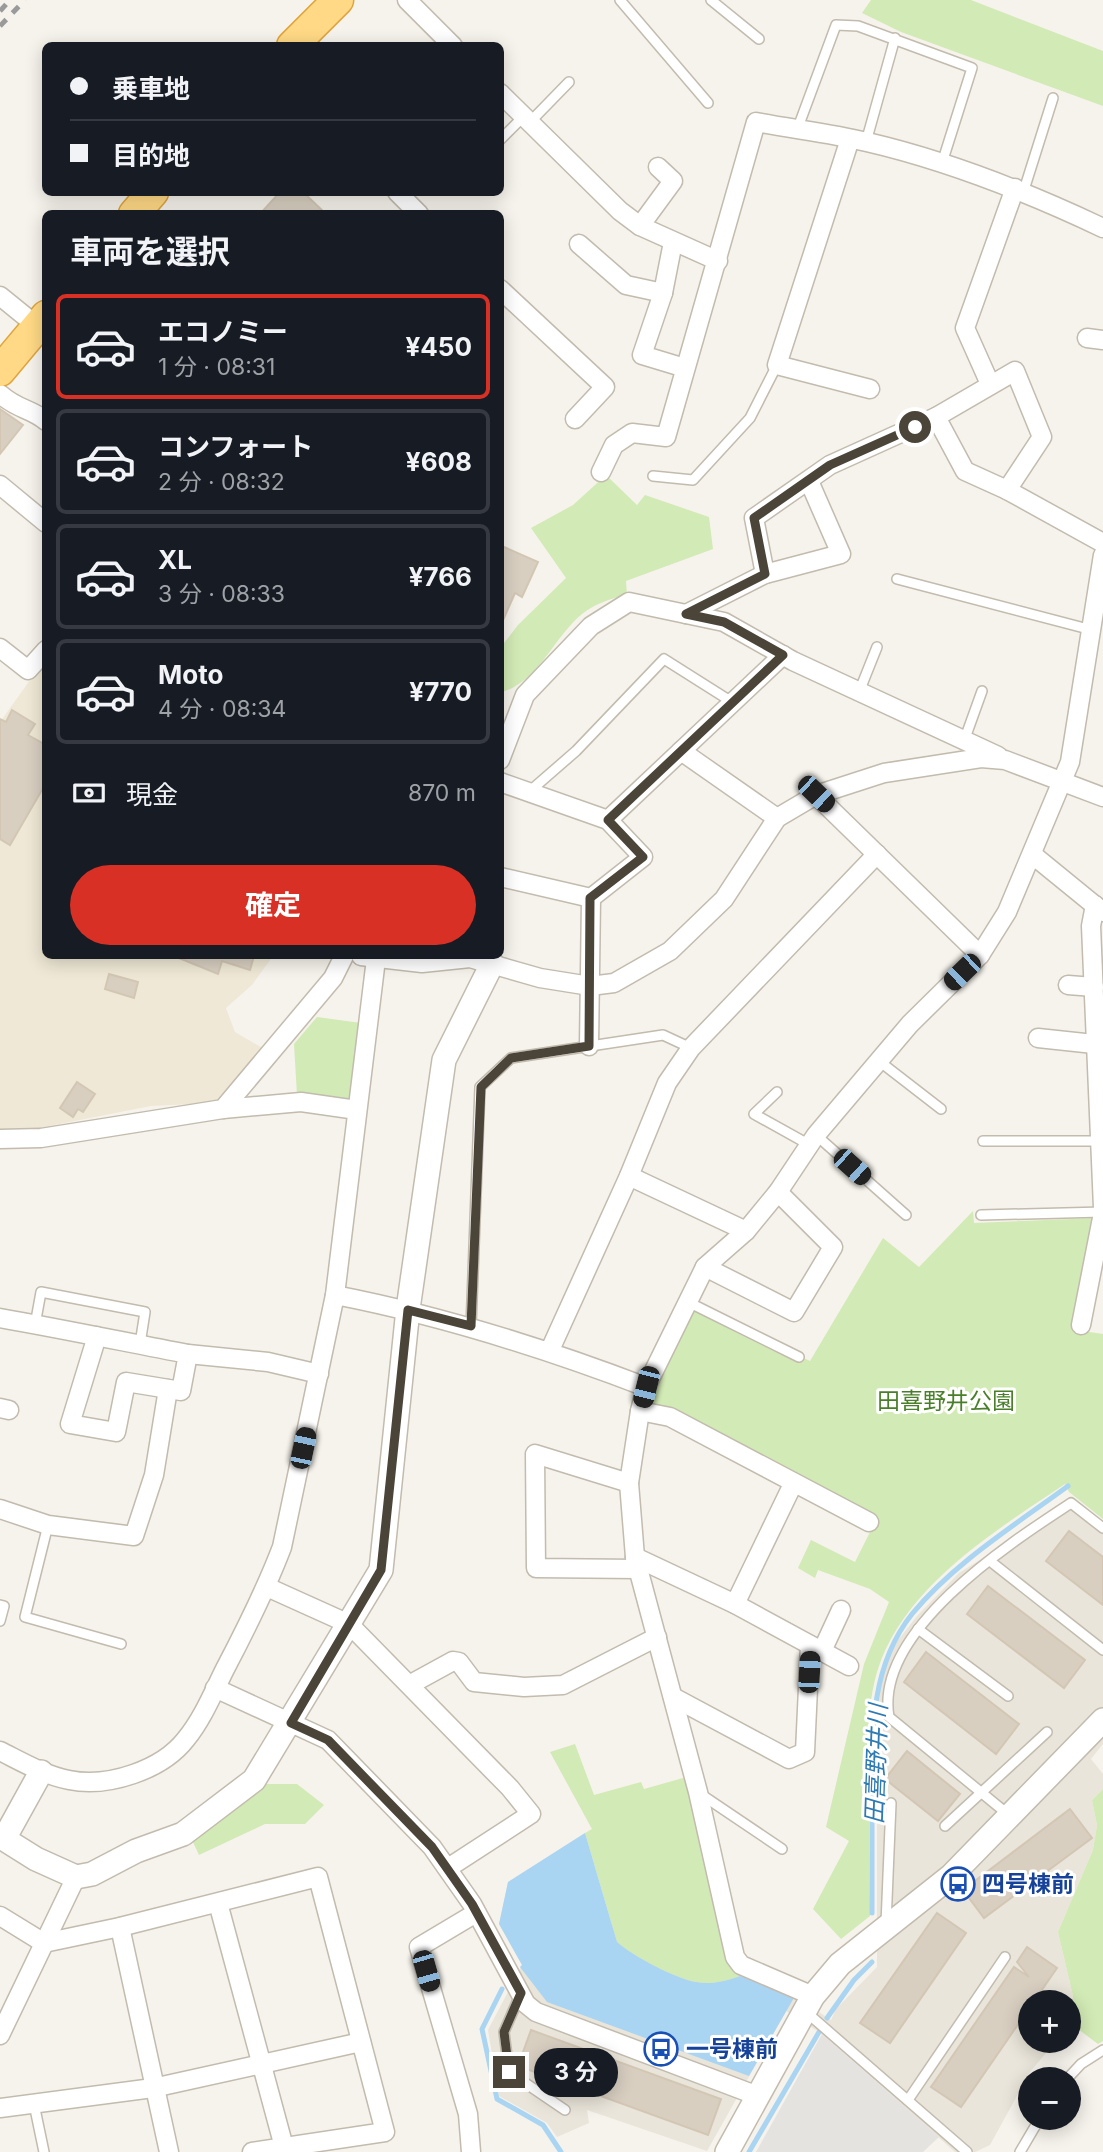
<!DOCTYPE html>
<html lang="ja">
<head>
<meta charset="utf-8">
<style>
	body { margin:0; font-family:Inter,"Noto Sans JP",sans-serif; background:#242831; color:#f1f3f6; height:100vh; display:flex; flex-direction:column; font-size:26px; white-space:nowrap }
	* { box-sizing:border-box; margin:0 }
	p { font-size:23px; color:#9ea1a6 }
	.icon { flex:none; width:38px; height:38px; fill:none; stroke:currentColor; stroke-width:2; stroke-linecap:round; stroke-linejoin:round }
	.map { position:relative; flex:1; overflow:hidden }
	.panel { position:absolute; left:42px; top:210px; width:462px; height:749px; display:flex; flex-direction:column; background:#171b24; border-radius:10px; box-shadow:0 4px 18px #0003 }
	.panel>* { flex:none }
	.hud { position:absolute; left:42px; top:42px; width:462px; height:154px; border-radius:10px; box-shadow:0 4px 18px #0003; display:grid; align-content:center; height:154px; padding:0 28px; background:#171b24 }
	.controls { position:absolute; left:1018px; top:1990px; display:grid; gap:14px }
	.controls a { display:grid; place-items:center; width:63px; height:63px; border-radius:50%; background:#171b24; box-shadow:0 4px 18px #0003; font-size:35px }
	.end { position:absolute; width:32px; height:32px; margin:-16px; border:9px solid #4b4439; background:#fff; box-shadow:0 0 0 4px #fff }
	.from { border-radius:50% }
	.bubble { position:absolute; height:49px; border-radius:24px; background:#171b24; box-shadow:0 4px 18px #0003; font-size:23px; font-weight:700; line-height:49px; text-align:center }
	.car { position:absolute; width:21px; height:42px; margin:-21px -10px; border-radius:9px; box-shadow:0 0 5px 2px #0007; background:linear-gradient(#222 24%,#8ab4d8 0 40%,#222 0 76%,#8ab4d8 0 86%,#222 0) }
	.hud b { display:flex; align-items:center; gap:24px; height:66px; font-size:26px }
	.hud b+b { border-top:2px solid #363941 }
	.hud i { width:18px; height:18px; background:#f1f3f6 }
	ul { padding:0; list-style:none }
	li { display:flex; align-items:center; gap:21px; height:105px; margin:0 14px 10px; padding:0 14px; border:4px solid #363941; border-radius:10px }
	li div { flex:1 }
	li b { display:block; font-size:26px }
	li em { font-style:normal; font-weight:700 }
	li.selected { border-color:#d93025 }
	li>.icon { width:63px; height:63px; stroke-width:1.5 }
	h2 { padding:0 28px; font-size:32px; line-height:84px }
	.pay { display:flex; align-items:center; gap:18px; height:77px; padding:0 28px; font-size:26px }
	.pay p { margin-inline-start:auto }
	.button { display:flex; gap:14px; margin-top:auto; padding:14px 28px }
	.button a { flex:1; height:80px; border-radius:42px; background:#d93025; color:#fff; font-size:28px; font-weight:700; line-height:80px; text-align:center }
	.map>svg:first-child { display:block }
	.residential { fill:#eae5da }
	.education { fill:#efe8d6 }
	.green { fill:#d2eab5 }
	.parking { fill:#e5e3e0 }
	.water { fill:#a9d4f2 }
	.lines { fill:none; stroke-linecap:round; stroke-linejoin:round }
	.stream { stroke:#a9d4f2; stroke-width:5 }
	.building { fill:#d8cfc1; stroke:#d3c7b4; stroke-width:2 }
	.service-casing { stroke:#c2bbae; stroke-width:12 }
	.minor-casing { stroke:#c2bbae; stroke-width:21 }
	.tertiary-casing { stroke:#c2bbae; stroke-width:26 }
	.trunk-casing { stroke:#e0a43c; stroke-width:33 }
	.service { stroke:#fff; stroke-width:9 }
	.minor { stroke:#fff; stroke-width:18 }
	.tertiary { stroke:#fff; stroke-width:23 }
	.trunk { stroke:#ffd985; stroke-width:30 }
	.rail { stroke:#9a9a9a; stroke-width:5; stroke-dasharray:9 9; stroke-linecap:butt }
	.route { stroke:#4b4439; stroke-width:9 }
	.labels { text-anchor:middle; dominant-baseline:central; stroke-width:6; stroke-linejoin:round; paint-order:stroke }
	.park-label { font-size:23px; fill:#4a7f2a; stroke:#fff }
	.transit-label { font-size:23px; font-weight:bold; fill:#164399; stroke:#fff; text-anchor:start }
	.water-label { font-size:24px; font-style:italic; fill:#2e7ab2; stroke:#fff }
</style>
</head>
<body>
<div class="map">
<svg width="1103" height="2152" viewBox="0 0 1103 2152">
	<rect width="100%" height="100%" fill="#f6f3ec"/>
	<polygon class="residential" points="1071,1503 1103,1528 1103,1744 1091,1759 1103,1774 1103,1789 1092,1800 1097,1825 1093,1850 1058,1932 1073,1996 1070,2023 1069,2002 1031,2002 1031,2040 1056,2041 1030,2072 990,2145 975,2152 955,2152 822,2034 786,2011 707,2151 587,2110 589,2123 557,2137 547,2123 499,2096 488,2030 522,1965 499,1924 508,1882 585,1833 610,1923 695,1982 740,1976 795,1996 831,2020 836,2009 877,1967 877,1707 883,1673 895,1644 917,1616 959,1573"/>
	<polygon class="education" points="45,659 46,956 273,956 252,985 226,1008 235,1032 266,1050 214,1103 151,1106 34,1129 0,1130 0,722"/>
	<g class="green">
		<polygon points="871,0 971,0 1103,51 1103,106 901,32 862,13"/>
		<path d="M606 475 637 505 645 495 709 517 713 549 626 581 627 595C610 599 596 603 582 614 554 637 538 682 502 692L501 696V647L518 625 566 578 531 528 573 505Z"/>
		<polygon points="317,1017 361,1023 353,1096 346,1100 297,1095 294,1044"/>
		<path d="M973 1211 974 1223 1097 1218 1076 1330 1103 1334V1519L1069 1492 1065 1484C995 1531 903 1587 877 1672 866 1710 868 1750 869 1788 869 1831 869 1873 870 1916L841 1939 813 1909 849 1841 826 1827 864 1664 889 1602 870 1589 818 1570 815 1578 798 1568 811 1540 855 1562 875 1522 642 1402 688 1302 810 1361 883 1238 919 1267Z"/>
		<path d="M575 1744 594 1795 641 1782 644 1789 683 1778 689 1781 730 1965 740 1976C726 1981 711 1985 696 1982 676 1979 631 1955 617 1942L585 1833 592 1829 550 1752Z"/>
		<polygon points="263,1784 297,1784 324,1805 305,1824 265,1824 199,1855 191,1838"/>
		<polygon points="1103,1789 1103,2041 1098,2044 1070,2023 1073,1996 1058,1932 1093,1850 1097,1825 1092,1800"/>
	</g>
	<polygon class="parking" points="822,2034 939,2137 923,2152 756,2152"/>
	<path class="water" d="M585 1833 617 1942C631 1955 676 1979 696 1982 711 1985 726 1981 740 1976L795 1996 749 2076 547 2002 520 1967 522 1965 499 1924 508 1882Z"/>
	<g class="lines">
		<g class="stream">
			<path d="M872 1913C872 1874 872 1835 872 1796 872 1732 870 1667 912 1614 954 1563 1015 1525 1068 1486"/>
			<polyline points="502,1989 482,2029 497,2099 543,2125 561,2152"/>
			<polyline points="827,2018 854,1980 872,1962"/>
			<polyline points="749,2152 819,2032"/>
		</g>
	</g>
	<g class="building">
		<polygon points="280,192 303,192 326,214 260,214"/>
		<polygon points="0,409 23,425 0,454"/>
		<polygon points="504,547 538,562 522,597 515,593 500,627 500,555"/>
		<polygon points="12,710 35,724 28,735 46,745 46,783 10,845 0,839 0,719 6,722"/>
		<polygon points="174,956 254,956 250,970 222,961 218,974"/>
		<polygon points="109,974 138,982 134,998 105,989"/>
		<polygon points="77,1082 95,1094 83,1112 78,1109 73,1117 60,1108"/>
		<polygon points="1069,1531 1103,1557 1103,1605 1046,1561"/>
		<polygon points="988,1586 1085,1660 1064,1688 967,1614"/>
		<polygon points="926,1652 1019,1724 996,1754 904,1682"/>
		<polygon points="907,1751 960,1794 938,1821 885,1779"/>
		<polygon points="1070,1809 1092,1838 984,1918 963,1890"/>
		<polygon points="937,1913 966,1933 890,2043 860,2023"/>
		<polygon points="1027,1947 1057,1968 961,2107 931,2087 1014,1967 1029,1977 1017,1962"/>
		<polygon points="531,2030 721,2099 708,2135 518,2066"/>
	</g>
	<g class="lines">
		<defs>
			<g id="service">
				<polyline points="620,0 708,103"/>
				<polyline points="711,0 759,39"/>
				<polyline points="530,122 569,82"/>
				<polyline points="797,130 836,25 858,26 972,68 942,163"/>
				<polyline points="500,140 524,116"/>
				<polyline points="866,142 895,38"/>
				<polyline points="1024,190 1053,98"/>
				<polyline points="653,476 693,480 750,418 777,365"/>
				<polyline points="897,579 1092,630"/>
				<polyline points="859,692 877,647"/>
				<polyline points="964,741 982,691"/>
				<polyline points="530,791 576,751 664,659 732,702"/>
				<polyline points="879,1061 941,1109"/>
				<polyline points="777,1092 754,1114 808,1144"/>
				<polyline points="816,1135 906,1215"/>
				<polyline points="983,1141 1098,1141"/>
				<polyline points="981,1215 1103,1212"/>
				<polyline points="688,1302 799,1357"/>
				<polyline points="35,1325 41,1292 145,1312 140,1344"/>
				<polyline points="471,1327 480,1087 511,1058 663,1035 691,1048"/>
				<polyline points="48,1525 25,1617 121,1644"/>
				<polyline points="990,1561 1103,1650"/>
				<polyline points="0,1605 4,1606 0,1621"/>
				<polyline points="918,1629 1008,1696"/>
				<polyline points="699,1793 782,1849"/>
				<path d="M1010 1816 889 1717C874 1631 1010 1543 1071 1503L1103 1528"/>
				<polyline points="945,1826 1047,1732"/>
				<polyline points="886,1924 891,1803"/>
				<polyline points="520,1995 504,2032 509,2072 565,2110"/>
				<polyline points="805,2011 967,2152"/>
				<polyline points="1067,2079 1081,2064 1103,2050"/>
				<polyline points="908,2100 1005,1957"/>
				<polyline points="34,2104 44,2152"/>
				<polyline points="1020,2152 1040,2118"/>
			</g>
			<g id="minor">
				<polyline points="407,0 453,46"/>
				<polyline points="500,93 620,211 640,226 718,261"/>
				<polyline points="850,139 777,365 870,389"/>
				<polyline points="397,192 419,214"/>
				<polyline points="640,226 673,181 658,167"/>
				<polyline points="673,242 663,293 642,355 685,368"/>
				<polyline points="579,244 626,285 663,293"/>
				<polyline points="500,289 605,387 575,419"/>
				<polyline points="0,296 37,326"/>
				<polyline points="1087,338 1103,340"/>
				<polyline points="990,384 965,328 1015,188"/>
				<path d="M0 394C18 410 30 408 46 421"/>
				<polyline points="936,417 965,471 1007,490"/>
				<path d="M601 472 614 445 632 433 666 437 756 122C792 129 830 133 867 142 949 161 1027 192 1103 228"/>
				<polyline points="0,485 46,523"/>
				<polyline points="765,574 754,518 830,465 936,417 1015,371 1042,437 1007,490 1103,543"/>
				<polyline points="686,614 765,574 841,554 809,481"/>
				<polyline points="0,648 28,670 46,650"/>
				<polyline points="681,751 777,818"/>
				<polyline points="500,760 525,695 591,626 629,602 724,622 793,661 998,756"/>
				<polyline points="500,782 608,820 643,857 591,898 500,877"/>
				<polyline points="816,795 980,955"/>
				<polyline points="608,820 783,655"/>
				<polyline points="1033,855 1103,912"/>
				<polyline points="1095,905 1091,926 1103,1208"/>
				<polyline points="361,956 422,963 470,958 540,978 590,986 614,983 670,951 724,899 777,818 816,795 884,773 981,758 1005,760 1103,797"/>
				<polyline points="1068,985 1094,987"/>
				<polyline points="1038,1038 1094,1044"/>
				<polyline points="589,1046 591,898"/>
				<polyline points="223,1109 301,1102 357,1110"/>
				<polyline points="0,1139 41,1138 223,1109 333,978 344,956"/>
				<polyline points="629,1176 746,1231"/>
				<polyline points="705,1267 794,1312 833,1247 778,1192"/>
				<path d="M335 1295C443 1316 544 1348 646 1387"/>
				<path d="M0 1318C63 1329 125 1342 188 1354L181 1391 126 1382 116 1432 70 1424 97 1336"/>
				<polyline points="1081,1325 1103,1213"/>
				<polyline points="550,1350 629,1176 667,1083 691,1048 877,854"/>
				<polyline points="188,1354 268,1362 319,1374"/>
				<polyline points="0,1408 9,1410"/>
				<polyline points="640,1411 670,1417 869,1522"/>
				<polyline points="629,1483 535,1454 536,1568 638,1569"/>
				<polyline points="0,1509 48,1525 134,1536 154,1475 168,1389"/>
				<polyline points="635,1557 735,1604 849,1666"/>
				<polyline points="267,1587 349,1624 510,1788 531,1814 448,1868"/>
				<polyline points="735,1604 793,1484"/>
				<polyline points="822,1651 841,1610"/>
				<polyline points="411,1684 453,1661 459,1662 474,1682 524,1687 563,1685 657,1637"/>
				<polyline points="215,1688 328,1740 432,1847 472,1904 526,2004 536,2012 758,2096"/>
				<polyline points="673,1697 789,1759 805,1752 810,1645"/>
				<path d="M0 1751C22 1762 44 1775 69 1780 108 1788 162 1770 186 1739 203 1718 213 1693 225 1669 246 1629 266 1589 282 1547L335 1295 376 959"/>
				<polyline points="218,1903 284,2147"/>
				<polyline points="0,1916 44,1943 120,1927 318,1877 385,2132 252,2152"/>
				<polyline points="120,1927 169,2152"/>
				<polyline points="813,1996 741,1965 735,1957 698,1792 635,1557 629,1483 640,1411 646,1387 705,1267 746,1231 778,1192 816,1135 910,1024 980,955 1007,912 1070,762 1103,555"/>
				<polyline points="0,2035 76,1877"/>
				<polyline points="0,2108 153,2088 361,2042"/>
				<polyline points="471,2152 468,2114 419,1947 476,1913"/>
			</g>
			<g id="tertiary">
				<polyline points="41,1772 4,1839 36,1859 76,1877 92,1874 136,1851 183,1834 254,1780 381,1570 408,1309 444,1060 492,964"/>
				<polyline points="727,2152 813,1996 840,1964 951,1876 1103,1720"/>
			</g>
			<g id="trunk">
				<polyline points="292,46 338,0"/>
				<polyline points="134,214 153,192"/>
				<polyline points="0,371 46,316"/>
			</g>
		</defs>
		<use href="#service" class="service-casing"/>
		<use href="#minor" class="minor-casing"/>
		<use href="#tertiary" class="tertiary-casing"/>
		<use href="#trunk" class="trunk-casing"/>
		<use href="#service" class="service"/>
		<use href="#minor" class="minor"/>
		<use href="#tertiary" class="tertiary"/>
		<use href="#trunk" class="trunk"/>
		<g class="rail">
			<polyline points="0,11 10,0"/>
			<polyline points="0,26 25,0"/>
		</g>
	</g>
	<g class="lines">
		<polyline class="route" points="509,2072 504,2032 521,1993 472,1904 432,1847 328,1740 291,1723 381,1570 408,1310 471,1326 481,1087 511,1058 589,1046 590,898 643,857 608,820 783,655 724,622 686,614 765,574 754,518 830,465 915,427"/>
	</g>
	<defs>
		<symbol id="bus-ring" viewBox="-11 -11 22 22"><circle r="9.5" fill="#fff" stroke="#1a4fb4" stroke-width="1.5"/><path d="M-5-6H5V4H4V6H2V4H-2V6H-4V4H-5ZM-3.5-4V0h7V-4ZM-3.5 1.2v1.5H-2V1.2ZM2 1.2v1.5H3.5V1.2Z" fill="#1a4fb4"/></symbol>
	</defs>
	<g fill-rule="evenodd">
		<use href="#bus-ring" x="939" y="1865" width="38" height="38"/>
		<use href="#bus-ring" x="642" y="2030" width="38" height="38"/>
	</g>
	<g class="labels">
		<g class="park-label">
			<text x="946" y="1401">田喜野井公園</text>
		</g>
		<g class="transit-label">
			<text x="982" y="1884">四号棟前</text>
			<text x="686" y="2049">一号棟前</text>
		</g>
		<g class="water-label">
			<text transform="translate(876 1764) rotate(-88)">田喜野井川</text>
		</g>
	</g>
</svg>
<div class="controls">
<a>+</a>
<a>−</a>
</div>
<i class="end from" style="left:915px;top:427px"></i>
<i class="end" style="left:509px;top:2072px"></i>
<div class="bubble" style="left:534px;top:2048px;width:84px">3 分</div>
<i class="car" style="left:816px;top:794px;rotate:134deg"></i>
<i class="car" style="left:962px;top:972px;rotate:226deg"></i>
<i class="car" style="left:852px;top:1167px;rotate:132deg"></i>
<i class="car" style="left:646px;top:1387px;rotate:194deg"></i>
<i class="car" style="left:303px;top:1448px;rotate:12deg"></i>
<i class="car" style="left:809px;top:1672px;rotate:3deg"></i>
<i class="car" style="left:426px;top:1971px;rotate:164deg"></i>
<div class="hud">
<b><i class="from"></i>乗車地</b>
<b><i></i>目的地</b>
</div>
<section class="panel">
<h2>車両を選択</h2>
<ul>
<li class="selected"><svg class="icon" aria-label="car" viewBox="0 0 24 24"><path d="M5 17H2v-5l4-1 3-4h7l3 4 3 1v5h-3M9 17h6M6 11h13"/><circle cx="7" cy="17" r="2"/><circle cx="17" cy="17" r="2"/></svg><div><b>エコノミー</b><p>1 分 · 08:31</p></div><em>¥450</em></li>
<li><svg class="icon" aria-label="car" viewBox="0 0 24 24"><path d="M5 17H2v-5l4-1 3-4h7l3 4 3 1v5h-3M9 17h6M6 11h13"/><circle cx="7" cy="17" r="2"/><circle cx="17" cy="17" r="2"/></svg><div><b>コンフォート</b><p>2 分 · 08:32</p></div><em>¥608</em></li>
<li><svg class="icon" aria-label="car" viewBox="0 0 24 24"><path d="M5 17H2v-5l4-1 3-4h7l3 4 3 1v5h-3M9 17h6M6 11h13"/><circle cx="7" cy="17" r="2"/><circle cx="17" cy="17" r="2"/></svg><div><b>XL</b><p>3 分 · 08:33</p></div><em>¥766</em></li>
<li><svg class="icon" aria-label="car" viewBox="0 0 24 24"><path d="M5 17H2v-5l4-1 3-4h7l3 4 3 1v5h-3M9 17h6M6 11h13"/><circle cx="7" cy="17" r="2"/><circle cx="17" cy="17" r="2"/></svg><div><b>Moto</b><p>4 分 · 08:34</p></div><em>¥770</em></li>
</ul>
<div class="pay"><svg class="icon" aria-label="cash" viewBox="0 0 24 24"><path d="M3 7h18v10H3z"/><circle cx="12" cy="12" r="2"/></svg>現金<p>870 m</p></div>
<div class="button"><a>確定</a></div>
</section>
</div>
</body>
</html>
